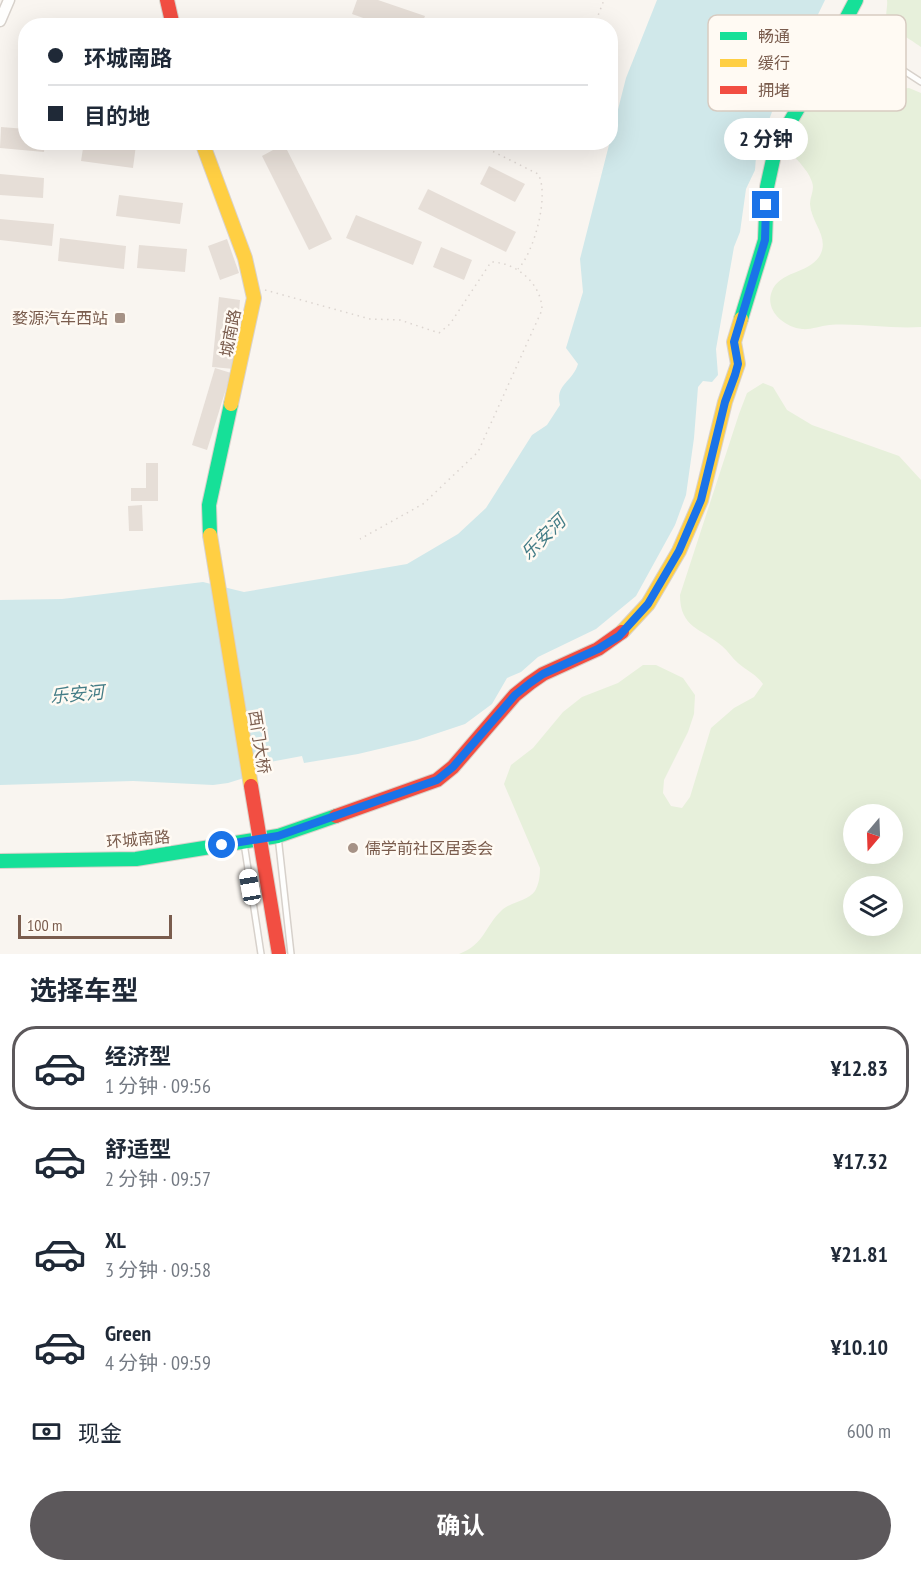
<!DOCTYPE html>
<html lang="zh">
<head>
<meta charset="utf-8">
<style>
	body { margin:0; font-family:"PT Sans Narrow","Noto Sans SC",sans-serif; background:#f2f2f3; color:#1f2937; height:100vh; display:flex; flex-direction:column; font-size:22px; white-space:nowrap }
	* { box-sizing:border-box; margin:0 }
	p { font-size:20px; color:#747a83 }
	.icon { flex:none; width:33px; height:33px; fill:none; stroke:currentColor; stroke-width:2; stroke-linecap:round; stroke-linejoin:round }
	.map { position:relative; height:954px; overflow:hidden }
	.panel { display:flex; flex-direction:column; background:#fff; flex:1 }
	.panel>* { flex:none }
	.guide { position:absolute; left:18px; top:18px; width:600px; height:132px; border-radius:24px; box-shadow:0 6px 24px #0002; display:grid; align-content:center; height:132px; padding:0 30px; background:#fff }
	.needle { width:39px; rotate:199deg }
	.controls { position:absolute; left:843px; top:804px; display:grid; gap:12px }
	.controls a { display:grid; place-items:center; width:60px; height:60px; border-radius:50%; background:#fff; box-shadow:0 6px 24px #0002; font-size:30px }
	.scale { position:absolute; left:18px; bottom:15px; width:154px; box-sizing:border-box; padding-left:6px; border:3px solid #7a5c4d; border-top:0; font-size:16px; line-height:21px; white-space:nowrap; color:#7a5c4d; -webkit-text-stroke:4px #fffaf3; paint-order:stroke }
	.end { position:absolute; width:27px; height:27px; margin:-14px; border:8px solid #1a73e8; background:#fff; box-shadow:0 0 0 3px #fff }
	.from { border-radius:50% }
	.bubble { position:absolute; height:42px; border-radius:21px; background:#fff; box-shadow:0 6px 24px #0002; font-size:20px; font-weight:700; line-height:42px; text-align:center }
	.car { position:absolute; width:18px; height:36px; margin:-18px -9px; border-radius:8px; box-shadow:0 0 4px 2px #0007; background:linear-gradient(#fff 24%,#345 0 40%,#fff 0 76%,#345 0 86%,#fff 0) }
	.guide b { display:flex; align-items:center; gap:21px; height:57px; font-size:22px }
	.guide b+b { border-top:2px solid #e0e1e3 }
	.guide i { width:15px; height:15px; background:#1f2937 }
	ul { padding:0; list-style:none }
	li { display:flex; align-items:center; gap:18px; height:84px; margin:0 12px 9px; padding:0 18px; border:3px solid transparent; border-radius:24px }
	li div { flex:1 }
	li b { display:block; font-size:22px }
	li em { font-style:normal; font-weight:700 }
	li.on { border-color:#5c585b }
	li>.icon { width:54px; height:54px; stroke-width:1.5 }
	h2 { padding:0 30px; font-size:27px; line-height:72px }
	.pay { display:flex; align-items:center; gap:15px; height:66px; padding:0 30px; font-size:22px }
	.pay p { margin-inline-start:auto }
	.action { display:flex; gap:12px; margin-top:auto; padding:12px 30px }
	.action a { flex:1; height:69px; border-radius:36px; background:#5c585b; color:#fff; font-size:24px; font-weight:700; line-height:69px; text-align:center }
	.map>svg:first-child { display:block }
	.green { fill:#e7f0db; fill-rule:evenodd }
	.water { fill:#d0e8ea }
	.building { fill:#e6ded7 }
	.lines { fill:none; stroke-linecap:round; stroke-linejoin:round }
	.lane-casing { stroke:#d7d1cb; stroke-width:8 }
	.street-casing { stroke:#d7d1cb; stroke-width:13 }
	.fast-casing { stroke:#d9d2cb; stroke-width:16 }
	.slow-casing { stroke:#d9d2cb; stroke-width:16 }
	.jam-casing { stroke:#d9d2cb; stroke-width:16 }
	.path { stroke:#dcd5d0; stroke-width:1.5; stroke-dasharray:1.5 4.5; stroke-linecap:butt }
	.lane { stroke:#fefefd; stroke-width:5 }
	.street { stroke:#fefefd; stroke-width:10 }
	.fast { stroke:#16e098; stroke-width:14 }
	.slow { stroke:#ffcf43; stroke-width:14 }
	.jam { stroke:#f24e42; stroke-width:14 }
	.slow-bridge-casing { stroke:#d9d2cb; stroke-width:16; stroke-linecap:butt }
	.jam-bridge-casing { stroke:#d9d2cb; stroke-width:16; stroke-linecap:butt }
	.slow-bridge { stroke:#ffcf43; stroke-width:14 }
	.jam-bridge { stroke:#f24e42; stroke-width:14 }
	.route { stroke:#1a73e8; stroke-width:8 }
	.poi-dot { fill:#a69286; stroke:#fffaf3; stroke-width:2 }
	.labels { text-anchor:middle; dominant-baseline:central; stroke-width:5; stroke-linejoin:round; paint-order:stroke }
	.poi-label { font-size:16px; fill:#7a5c4d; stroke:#fffaf3; text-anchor:end }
	.street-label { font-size:16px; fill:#7a5c4d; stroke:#fffaf3 }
	.water-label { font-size:18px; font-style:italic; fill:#437c86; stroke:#fffaf3 }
	.key { fill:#fffaf3; stroke:#d7cbc1; stroke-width:1.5 }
	.key-label { font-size:16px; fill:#7a5c4d }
</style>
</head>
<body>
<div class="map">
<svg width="921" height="954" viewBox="0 0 921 954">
	<rect width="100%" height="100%" fill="#f9f5f0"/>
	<g class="green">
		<path d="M887 0H921V47C913 41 890 28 887 19 885 14 888 6 887 0Z"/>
		<path d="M839 66 881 75V84L890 90 909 88 921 93V327C890 329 860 323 829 325 820 326 810 330 802 329 784 327 764 310 772 291 780 271 807 274 819 257 831 238 811 223 810 204 810 196 815 190 812 182 809 171 795 157 787 150 799 120 812 84 839 66Z"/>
		<path d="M763 383 773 387 787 410 812 425 899 456 921 480V954H459C485 944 484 927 502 910 511 902 528 901 535 891 539 884 540 876 540 868L504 784 511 765 533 748 563 712 582 697 618 683 643 665H656L683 678 695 695 694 714 688 732 664 780 663 793 671 806 682 808 690 797 711 728 734 708 754 697 763 684C756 674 747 671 738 663 732 658 728 651 722 646 701 628 680 628 680 595L739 414 747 393ZM892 814V854H854V814ZM892 886V926H854V886Z"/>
	</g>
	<path class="water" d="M657 0H825L809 33 795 49 769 120 758 131 755 170 746 189 740 232 734 247 716 349 718 375 712 382 703 381 698 387 694 438 686 495 675 525 636 596 596 629 538 657 521 672 507 678 492 704 465 724 417 740 358 754 304 763 302 756 270 762V770L228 783 213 785 133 781 0 785V600L62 599 203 582 244 592 407 564 458 534 486 508 532 435 547 425 560 405C555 384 572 383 578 364L566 348 583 292 580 259 626 78Z"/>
	<g class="building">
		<polygon points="357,0 378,0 425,16 421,26 386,26 352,14"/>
		<polygon points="1,127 26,129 26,142 45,142 44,152 0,148"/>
		<polygon points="84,142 136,145 133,168 81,161"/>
		<polygon points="284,144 332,239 309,250 262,156"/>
		<polygon points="489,166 525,184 515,202 480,184"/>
		<polygon points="0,174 44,178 43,198 0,195"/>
		<polygon points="428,189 516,232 506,252 418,209"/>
		<polygon points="119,195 183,203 180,224 116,216"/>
		<polygon points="356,215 422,242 413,265 346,238"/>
		<polygon points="0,219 54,224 52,246 0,240"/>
		<polygon points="60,238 126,246 124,269 58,261"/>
		<polygon points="227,239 239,273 220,280 208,246"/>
		<polygon points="139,245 187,249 185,272 137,268"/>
		<polygon points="441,247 472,260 464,280 433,267"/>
		<polygon points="219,297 240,300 234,369 212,367"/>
		<polygon points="215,368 231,373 207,450 192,445"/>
		<polygon points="146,463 158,463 158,501 131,501 131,488 146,488"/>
		<polygon points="142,505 143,531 129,531 128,506"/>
	</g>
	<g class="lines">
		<defs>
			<g id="lane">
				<polyline points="828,57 895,65 921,82"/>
				<polyline points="278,836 291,954"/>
				<polyline points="244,843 261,954"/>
			</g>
			<polyline id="street" points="0,21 9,0"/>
			<g id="fast">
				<polyline points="741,319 765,240 767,187 776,146 811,86 856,0"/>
				<polyline points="210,535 209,505 231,404"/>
				<polyline points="0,861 136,859 278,836 336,816"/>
			</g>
			<g id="slow">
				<polyline points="202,142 245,258 254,298 231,404"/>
				<polyline points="622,632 648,604 679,551 701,500 725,402 738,364 734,342 741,319"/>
			</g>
			<g id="jam">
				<polyline points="167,0 173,26"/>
				<polyline points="336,816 437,780 453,767 515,695 530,683 543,674 598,649 622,632"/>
			</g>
		</defs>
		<use href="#lane" class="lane-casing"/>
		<use href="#street" class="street-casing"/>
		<use href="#fast" class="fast-casing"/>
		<use href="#slow" class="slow-casing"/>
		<use href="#jam" class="jam-casing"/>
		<g class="path">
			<polyline points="594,26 604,0"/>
			<path d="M486 142 492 151 538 174C550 194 534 253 518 269"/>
			<path d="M265 290 370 319 400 320 439 333 450 324 491 262C516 262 542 284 542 310L478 452 423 504 360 539"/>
		</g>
		<use href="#lane" class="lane"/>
		<use href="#street" class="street"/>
		<use href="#fast" class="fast"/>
		<use href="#slow" class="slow"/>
		<use href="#jam" class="jam"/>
		<defs>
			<polyline id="slow-bridge" points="210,535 251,786"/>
			<polyline id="jam-bridge" points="251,786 279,954"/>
		</defs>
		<use href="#slow-bridge" class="slow-bridge-casing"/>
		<use href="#jam-bridge" class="jam-bridge-casing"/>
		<use href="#slow-bridge" class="slow-bridge"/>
		<use href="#jam-bridge" class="jam-bridge"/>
	</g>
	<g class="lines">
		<polyline class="route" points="222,845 278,836 437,780 453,767 515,695 530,683 543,674 598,649 619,636 648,604 679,551 701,500 725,402 735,375 738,364 734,342 765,240 766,205"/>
	</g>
	<g class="poi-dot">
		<rect x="114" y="312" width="12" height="12" rx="3"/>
		<circle cx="353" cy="848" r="6"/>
	</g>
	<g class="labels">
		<g class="poi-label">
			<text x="108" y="318">婺源汽车西站</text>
			<text x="365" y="848" text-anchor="start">儒学前社区居委会</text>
		</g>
		<g class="street-label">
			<text transform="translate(230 333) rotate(-79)">城南路</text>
			<text transform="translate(260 742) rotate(81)">西门大桥</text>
			<text transform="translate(138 839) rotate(-5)">环城南路</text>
		</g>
		<g class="water-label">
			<text transform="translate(543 537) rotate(-45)">乐安河</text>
			<text transform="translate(77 694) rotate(-5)">乐安河</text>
		</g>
	</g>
	<rect x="708" y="15" width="198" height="96" rx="9" class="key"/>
	<rect x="720" y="32" width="27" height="8" fill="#16e098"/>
	<rect x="720" y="59" width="27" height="8" fill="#ffcf43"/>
	<rect x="720" y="86" width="27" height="8" fill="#f24e42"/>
	<g class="key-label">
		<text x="758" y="42">畅通</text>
		<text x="758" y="69">缓行</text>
		<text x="758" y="96">拥堵</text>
	</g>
</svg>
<div class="controls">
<a><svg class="needle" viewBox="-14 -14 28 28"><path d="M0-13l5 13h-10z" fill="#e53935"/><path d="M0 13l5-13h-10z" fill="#747a83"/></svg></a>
<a><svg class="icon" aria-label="layers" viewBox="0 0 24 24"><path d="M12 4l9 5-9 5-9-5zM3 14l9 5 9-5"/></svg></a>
</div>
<div class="scale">100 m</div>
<i class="end from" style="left:222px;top:845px"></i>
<i class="end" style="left:766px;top:205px"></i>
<div class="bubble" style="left:724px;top:118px;width:84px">2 分钟</div>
<i class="car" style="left:250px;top:887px;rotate:350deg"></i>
<div class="guide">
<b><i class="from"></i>环城南路</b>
<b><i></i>目的地</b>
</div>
</div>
<section class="panel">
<h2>选择车型</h2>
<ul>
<li class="on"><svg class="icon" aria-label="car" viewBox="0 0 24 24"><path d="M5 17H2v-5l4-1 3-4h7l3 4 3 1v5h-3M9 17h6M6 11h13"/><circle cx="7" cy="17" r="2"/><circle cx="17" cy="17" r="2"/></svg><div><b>经济型</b><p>1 分钟 · 09:56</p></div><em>¥12.83</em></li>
<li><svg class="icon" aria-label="car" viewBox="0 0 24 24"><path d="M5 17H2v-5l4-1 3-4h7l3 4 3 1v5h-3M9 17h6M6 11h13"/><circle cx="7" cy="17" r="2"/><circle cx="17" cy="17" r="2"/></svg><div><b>舒适型</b><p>2 分钟 · 09:57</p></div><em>¥17.32</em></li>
<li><svg class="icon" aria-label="car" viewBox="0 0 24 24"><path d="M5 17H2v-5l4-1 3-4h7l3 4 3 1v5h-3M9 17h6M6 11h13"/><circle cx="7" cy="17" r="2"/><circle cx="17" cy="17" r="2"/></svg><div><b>XL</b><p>3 分钟 · 09:58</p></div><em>¥21.81</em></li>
<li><svg class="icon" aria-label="car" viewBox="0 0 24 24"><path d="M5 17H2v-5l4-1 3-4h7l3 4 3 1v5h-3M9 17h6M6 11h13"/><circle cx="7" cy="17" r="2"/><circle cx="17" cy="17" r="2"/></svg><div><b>Green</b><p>4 分钟 · 09:59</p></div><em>¥10.10</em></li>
</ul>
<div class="pay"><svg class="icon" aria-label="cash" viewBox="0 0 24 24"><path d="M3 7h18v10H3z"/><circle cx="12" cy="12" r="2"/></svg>现金<p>600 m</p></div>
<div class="action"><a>确认</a></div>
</section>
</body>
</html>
